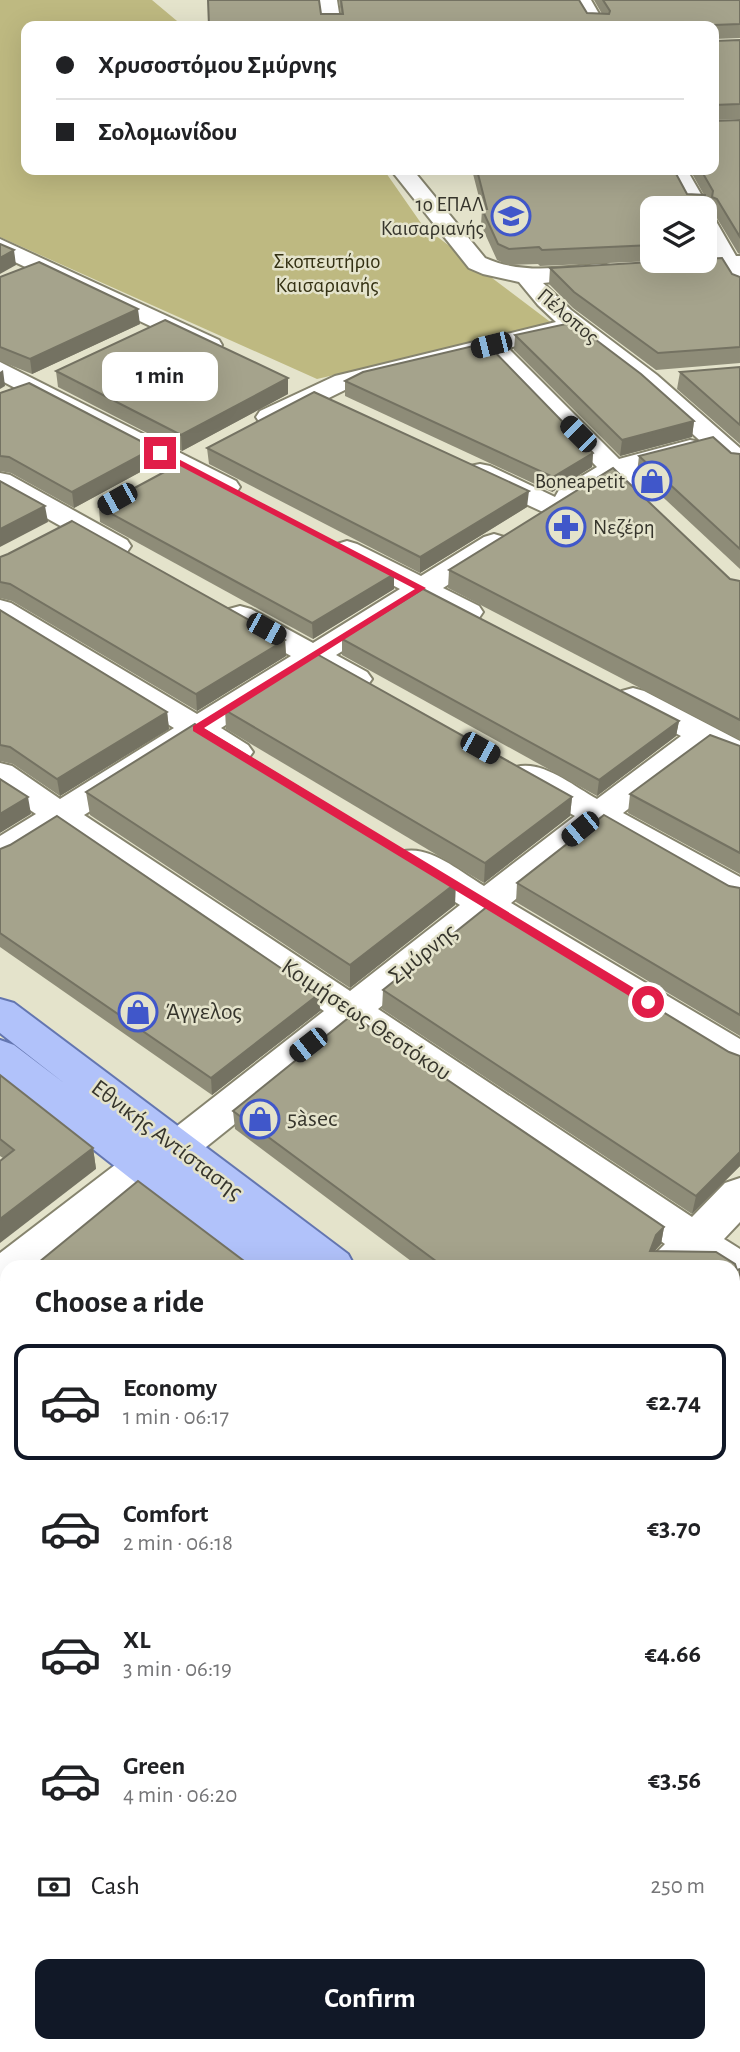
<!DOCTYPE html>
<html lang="en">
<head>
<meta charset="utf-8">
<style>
	body { margin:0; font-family:"Alegreya Sans",sans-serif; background:#f6f6f6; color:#202124; height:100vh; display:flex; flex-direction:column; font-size:26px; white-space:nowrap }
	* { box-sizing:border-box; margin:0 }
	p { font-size:23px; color:#757577 }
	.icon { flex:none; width:38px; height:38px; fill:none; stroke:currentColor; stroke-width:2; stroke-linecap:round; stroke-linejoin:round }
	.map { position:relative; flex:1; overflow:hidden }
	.sheet { position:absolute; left:0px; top:1260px; width:740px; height:793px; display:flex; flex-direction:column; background:#fff; border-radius:21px 21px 0 0; box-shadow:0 7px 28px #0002 }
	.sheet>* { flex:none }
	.guide { position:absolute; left:21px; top:21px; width:698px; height:154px; border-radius:14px; box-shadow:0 7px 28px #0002; display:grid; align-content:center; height:154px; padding:0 35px; background:#fff }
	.buttons { position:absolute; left:640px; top:196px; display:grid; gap:14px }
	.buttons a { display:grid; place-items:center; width:77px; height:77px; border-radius:14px; background:#fff; box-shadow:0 7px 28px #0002; font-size:35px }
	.end { position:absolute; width:32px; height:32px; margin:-16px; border:9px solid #e11d48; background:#fff; box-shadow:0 0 0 4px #fff }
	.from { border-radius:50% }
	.bubble { position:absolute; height:49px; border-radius:14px; background:#fff; box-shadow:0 7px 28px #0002; font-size:23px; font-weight:700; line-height:49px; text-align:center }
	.car { position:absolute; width:21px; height:42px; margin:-21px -10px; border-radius:9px; box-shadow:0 0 5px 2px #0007; background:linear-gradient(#222 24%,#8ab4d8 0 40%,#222 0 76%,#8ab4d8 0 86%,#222 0) }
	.guide b { display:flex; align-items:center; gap:24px; height:66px; font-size:26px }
	.guide b+b { border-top:2px solid #e0e0e0 }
	.guide i { width:18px; height:18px; background:#202124 }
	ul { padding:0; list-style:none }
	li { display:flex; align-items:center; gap:21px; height:116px; margin:0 14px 10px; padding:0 21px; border:4px solid transparent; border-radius:14px }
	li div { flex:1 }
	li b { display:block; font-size:26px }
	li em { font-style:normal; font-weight:700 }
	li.on { border-color:#111827 }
	li>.icon { width:63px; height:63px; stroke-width:1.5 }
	h2 { padding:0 35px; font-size:32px; line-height:84px }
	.pay { display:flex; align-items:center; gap:18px; height:77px; padding:0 35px; font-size:26px }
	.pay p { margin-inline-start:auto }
	.cta { display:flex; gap:14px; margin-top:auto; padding:14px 35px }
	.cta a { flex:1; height:80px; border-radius:14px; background:#111827; color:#fff; font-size:28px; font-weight:700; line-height:80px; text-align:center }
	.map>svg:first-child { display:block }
	.green { fill:#beb981 }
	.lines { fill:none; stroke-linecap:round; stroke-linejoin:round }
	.minor-casing { stroke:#86846e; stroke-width:4 }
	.major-casing { stroke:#6476b0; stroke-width:4 }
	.minor { fill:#fff; fill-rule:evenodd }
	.major { fill:#b1c2fa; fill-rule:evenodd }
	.wall { fill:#8e8c78 }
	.shaded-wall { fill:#747262 }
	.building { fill:#a5a38c; stroke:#747262; stroke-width:2 }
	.route { fill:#e11d48 }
	.labels { text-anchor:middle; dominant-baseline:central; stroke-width:5; stroke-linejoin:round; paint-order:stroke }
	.far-poi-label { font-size:21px; fill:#36352c; stroke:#e4e3cb; text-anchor:end }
	.far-park-label { font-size:21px; fill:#333012; stroke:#e4e3cb }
	.far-street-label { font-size:21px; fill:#36352c; stroke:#e4e3cb }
	.street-label { font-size:24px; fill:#36352c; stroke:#e4e3cb }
	.poi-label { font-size:24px; fill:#36352c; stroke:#e4e3cb; text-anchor:start }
</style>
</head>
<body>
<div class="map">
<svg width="740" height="2052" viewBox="0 0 740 2052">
	<rect width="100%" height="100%" fill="#e4e3cb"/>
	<polygon class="green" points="0,0 152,0 183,26 26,26 26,170 384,170 423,226 553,324 317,379 0,237"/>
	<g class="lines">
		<defs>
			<g id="minor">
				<polygon points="319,0 337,0 341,26 323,26"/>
				<polygon points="573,0 591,0 606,26 588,26"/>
				<path d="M391 170H413L485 258C523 275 562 267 602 264L610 266 614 271 610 276 543 283 571 310 657 375 740 448V470L730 468 639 385 570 333 508 348 619 459 690 440 700 442 703 448 700 454 633 472 644 485 640 491C626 494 621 491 611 482L579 502 565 503 567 506 563 512 553 514 543 512 470 478 466 472 470 466 480 464 490 466 555 497 559 490 597 467 486 354 353 386 278 423 269 425 260 423 256 417 260 411 335 376 556 322 538 305 519 282 483 274 469 268Z"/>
				<polygon points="667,170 687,170 709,208 706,213 705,208 687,208"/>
				<polygon points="705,214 713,216 736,256 740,256 740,291 732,289 721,271 672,274 664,272 660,267 669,261 705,261 705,258 714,258 705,242"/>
				<polygon points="0,239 219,340 222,345 219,350 210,352 201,350 0,255"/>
				<polygon points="0,362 236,481 240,487 236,493 226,495 216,493 0,380"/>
				<polygon points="0,473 10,475 127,540 131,546 127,552 117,555 107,552 0,492"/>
				<path d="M494 534 504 537 508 543 504 549 443 588 479 606 483 612 479 618C458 624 441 610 423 601L336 655 367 672 372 679 367 686C347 691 332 679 315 669L221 728 248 745 253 752 248 759C227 765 215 753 198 743L84 815 350 991 460 905 401 868 395 860 401 852C429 844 460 872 484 886L575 816 516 783 511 775 516 767C543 760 573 786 597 799L681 736 622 705 617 698 622 691 633 688 644 691 740 741V764L706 749 623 813 740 877V905L727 902 601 830 511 903 740 1039V1073L726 1068 487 922 378 1009 692 1217 725 1183 740 1178V1222L724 1239 740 1249V1282L733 1285V1267H648L655 1254 665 1244 352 1030 191 1159 177 1164 163 1159 157 1148 163 1137 324 1011 60 830 12 860 0 864V836L36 814 0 790V763L12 766 60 799 174 728 0 622V600L11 603 197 714 291 656 229 621 225 615 229 609 240 606 251 609 313 643 400 589 337 556 333 550 337 544 347 541 357 544 421 576 484 537Z"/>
				<polygon points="143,1150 158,1155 164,1166 158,1177 44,1267 7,1267 7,1283 0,1280 0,1253 128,1155"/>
				<polygon points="0,1350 7,1353 7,1396 0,1393"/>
				<polygon points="7,1545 7,1636 0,1633 0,1548"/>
				<polygon points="7,1908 7,1969 0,1971 0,1911"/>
				<polygon points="136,2046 197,2046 195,2052 133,2052"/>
				<polygon points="412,2046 474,2046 477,2052 414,2052"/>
				<polygon points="484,2046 577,2046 575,2052 481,2052"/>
				<polygon points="636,2046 694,2046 696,2052 636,2052"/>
			</g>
			<g id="major">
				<polygon points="0,999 14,1003 348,1254 355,1267 301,1267 292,1260 296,1267 243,1267 0,1076 0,1040 14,1045 64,1083 0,1033"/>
				<polygon points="733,1544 740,1547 740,1595 733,1593"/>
				<polygon points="733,1597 740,1600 740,1650 733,1648"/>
			</g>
		</defs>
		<use href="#minor" class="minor-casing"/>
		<use href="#major" class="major-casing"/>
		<use href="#minor" class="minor"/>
		<use href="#major" class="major"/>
	</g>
	<g class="wall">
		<polygon points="339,0 579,0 587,13 602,14 594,0 740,0 740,38 714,39 714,41 740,40 740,119 714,120 740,120 740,254 738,253 715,215 709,212 710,205 705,196 653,208 653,261 654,261 540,266 538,264 508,265 497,260 481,225 482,209 472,170 674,170 687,194 704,195 690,170 714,170 714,26 209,26 321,14 341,14"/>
		<polygon points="550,268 732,274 740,277 740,363 656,370 573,308 549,284"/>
		<polygon points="0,277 140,324 32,374 0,361"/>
		<polygon points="515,335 694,421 692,437 620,456 514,350"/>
		<polygon points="740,367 740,444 677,389 680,372"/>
		<polygon points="56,371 288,394 182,451 58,387"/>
		<polygon points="345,381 593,453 592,467 552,492 345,396"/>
		<polygon points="0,393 154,448 155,464 74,508 11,473 0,471"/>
		<polygon points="207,448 527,507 420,573 209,464"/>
		<polygon points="731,453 740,454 740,569 637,473 639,456"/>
		<polygon points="99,507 394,589 313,639 100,522"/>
		<polygon points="0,557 285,640 286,656 197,711 12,601 0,598"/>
		<polygon points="449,570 730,579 740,581 740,740 448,588"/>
		<polygon points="0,610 167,712 169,729 60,796 13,764 0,761"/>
		<polygon points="342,639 679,721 676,736 597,796 342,655"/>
		<polygon points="225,710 572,797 570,816 484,883 226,729"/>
		<polygon points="740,746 740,874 628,813 630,794"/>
		<polygon points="86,792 455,905 350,988 90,815"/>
		<polygon points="0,849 319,994 320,1011 212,1095 0,947"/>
		<polygon points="517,883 729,886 740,888 740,1036 516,902"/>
		<polygon points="383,990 729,1052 740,1056 740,1166 692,1214 382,1009"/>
		<polygon points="352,1015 664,1227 661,1244 654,1251 716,1252 735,1264 737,1270 740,1269 740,1507 733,1502 733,1267 419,1267 235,1129 233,1111"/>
		<polygon points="0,1075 93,1148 96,1169 3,1158 0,1156"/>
		<polygon points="7,1288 7,1324 1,1320 0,1315 0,1294"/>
	</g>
	<g class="shaded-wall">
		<polygon points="712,239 710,255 705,257 705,242"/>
		<polygon points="14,250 16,265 0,274 0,258"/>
		<polygon points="138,309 140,324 32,374 30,359"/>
		<polygon points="3,370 5,386 0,389 0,372"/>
		<polygon points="288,378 288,394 182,451 181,435"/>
		<polygon points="694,421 692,437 620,456 622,440"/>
		<polygon points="154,448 155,464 74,508 72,492"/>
		<polygon points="593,453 592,467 552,492 553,477"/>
		<polygon points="529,491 527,507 420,573 420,557"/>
		<polygon points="45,506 48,522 0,547 0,529"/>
		<polygon points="394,574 394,589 313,639 312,623"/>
		<polygon points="285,640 286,656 197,711 196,694"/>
		<polygon points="167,712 169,729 60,796 57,779"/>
		<polygon points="679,721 676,736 597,796 599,780"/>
		<polygon points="28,797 31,814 0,833 0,814"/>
		<polygon points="572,797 570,816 484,883 485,863"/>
		<polygon points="456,883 455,905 350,988 350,965"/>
		<polygon points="319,994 320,1011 212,1095 211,1078"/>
		<polygon points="93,1148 96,1169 0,1243 0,1219"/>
		<polygon points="740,1152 740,1166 692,1214 696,1196"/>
		<polygon points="664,1227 661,1244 653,1253 650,1251 656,1235"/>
		<polygon points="7,1491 7,1518 0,1524 0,1498"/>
		<polygon points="7,1879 7,1897 0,1904 0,1886"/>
		<polygon points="85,2046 107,2046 102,2052 80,2052"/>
	</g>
	<g class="building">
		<polygon points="208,0 319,0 321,14 343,14 341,0 579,0 587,13 609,14 610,11 603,0 740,0 740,24 714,25 714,26 209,26"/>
		<polygon points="714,35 714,41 740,40 740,104 714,105 714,121 740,120 740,237 717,199 712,197 713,191 701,170 714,170"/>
		<polygon points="477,170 674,170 687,194 705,195 705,208 653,208 653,245 542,250 539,247 509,249 498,244 482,209 487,209"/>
		<polygon points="705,227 712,239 705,242"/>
		<polygon points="0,244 14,250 0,258"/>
		<polygon points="722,258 732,274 740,277 740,347 658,353 574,292 550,268 669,261 705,261 705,259"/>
		<polygon points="39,262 138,309 30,359 0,347 0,277"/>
		<polygon points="165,320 288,378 181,435 56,371"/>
		<polygon points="571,321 641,374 694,421 622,440 515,335 571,323"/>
		<polygon points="486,343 593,453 553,477 345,381 363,372"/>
		<polygon points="740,367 740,425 680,372"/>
		<polygon points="29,383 154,448 72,492 9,457 0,456 0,393"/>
		<polygon points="314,392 529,491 420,557 207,448"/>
		<polygon points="713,437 731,453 740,454 740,549 639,456"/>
		<polygon points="181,463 394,574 312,623 99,507"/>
		<polygon points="613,468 730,579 740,581 740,720 449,570"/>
		<polygon points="0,481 45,506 0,529"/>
		<polygon points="72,521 285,640 196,694 10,584 0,582 0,557 8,554"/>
		<polygon points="423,589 679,721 599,780 342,639"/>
		<polygon points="0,610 167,712 57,779 10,747 0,745"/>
		<polygon points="315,653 572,797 485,863 225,710"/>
		<polygon points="195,724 456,883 350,965 86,792"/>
		<polygon points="710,735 740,746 740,853 630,794"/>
		<polygon points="0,779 28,797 0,814"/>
		<polygon points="604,815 729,886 740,888 740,1015 517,883"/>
		<polygon points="57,816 319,994 211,1078 0,933 0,849 10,845"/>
		<polygon points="488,906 729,1052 740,1056 740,1152 696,1196 383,990"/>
		<polygon points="352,1015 664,1227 656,1235 650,1251 716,1252 735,1264 737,1270 740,1269 740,1487 733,1482 733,1267 444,1267 233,1111"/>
		<polygon points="0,1075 93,1148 0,1219 0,1161 14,1150 0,1139"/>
		<polygon points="138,1181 252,1267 33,1267"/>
		<polygon points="7,1288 7,1307 0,1301 0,1294"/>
		<polygon points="0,1399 7,1405 7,1491 0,1498"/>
		<polygon points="0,1652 7,1659 7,1879 0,1886"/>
		<polygon points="7,1970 7,2046 85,2046 80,2052 0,2052 0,1978"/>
		<polygon points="208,2046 308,2046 314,2052 213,2052"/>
	</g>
	<polygon class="route" points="157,451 163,451 426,588 204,728 652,999 652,1005 644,1005 193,731 193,726 415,589 157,454"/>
	<defs>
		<symbol id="school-ring" viewBox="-11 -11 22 22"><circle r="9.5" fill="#e4e3cb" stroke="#4057ca" stroke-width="1.5"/><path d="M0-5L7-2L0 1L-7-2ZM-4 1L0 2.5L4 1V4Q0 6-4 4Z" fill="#4057ca"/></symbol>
		<symbol id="shop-ring" viewBox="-11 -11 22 22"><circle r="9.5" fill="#e4e3cb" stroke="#4057ca" stroke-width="1.5"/><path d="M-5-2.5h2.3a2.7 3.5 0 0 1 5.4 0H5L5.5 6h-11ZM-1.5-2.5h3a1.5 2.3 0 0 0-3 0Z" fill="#4057ca"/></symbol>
		<symbol id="pharmacy-ring" viewBox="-11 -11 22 22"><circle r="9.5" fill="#e4e3cb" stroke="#4057ca" stroke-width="1.5"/><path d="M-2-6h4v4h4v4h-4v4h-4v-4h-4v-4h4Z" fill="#4057ca"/></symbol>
	</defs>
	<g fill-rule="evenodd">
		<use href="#school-ring" x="489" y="194" width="44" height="44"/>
		<use href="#shop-ring" x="630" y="459" width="44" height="44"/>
		<use href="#pharmacy-ring" x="544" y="505" width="44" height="44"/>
		<use href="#shop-ring" x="116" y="990" width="44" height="44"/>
		<use href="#shop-ring" x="238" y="1097" width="44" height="44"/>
	</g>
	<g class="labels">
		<g class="far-poi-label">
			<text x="484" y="204">1ο ΕΠΑΛ<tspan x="484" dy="24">Καισαριανής</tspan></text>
			<text x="625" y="481">Boneapetit</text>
			<text x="593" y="527" text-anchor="start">Νεζέρη</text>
		</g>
		<g class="far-park-label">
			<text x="327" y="261">Σκοπευτήριο<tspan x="327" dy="24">Καισαριανής</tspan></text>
		</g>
		<g class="far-street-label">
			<text transform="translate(568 316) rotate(40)">Πέλοπος</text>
		</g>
		<g class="street-label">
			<text transform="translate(423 954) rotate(-39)">Σμύρνης</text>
			<text transform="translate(366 1020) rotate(34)">Κοιμήσεως Θεοτόκου</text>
			<text transform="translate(167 1140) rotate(37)">Εθνικής Αντίστασης</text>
		</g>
		<g class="poi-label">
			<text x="165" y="1012">Άγγελος</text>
			<text x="287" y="1119">5àsec</text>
		</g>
	</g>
</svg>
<div class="buttons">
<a><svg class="icon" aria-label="layers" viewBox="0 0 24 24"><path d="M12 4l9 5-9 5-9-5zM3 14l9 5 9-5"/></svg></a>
</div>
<i class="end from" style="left:648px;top:1002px"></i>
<i class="end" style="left:160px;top:453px"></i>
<div class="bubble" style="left:102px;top:352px;width:116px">1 min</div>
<i class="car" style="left:491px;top:345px;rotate:256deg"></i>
<i class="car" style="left:578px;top:434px;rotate:315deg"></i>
<i class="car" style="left:117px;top:499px;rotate:241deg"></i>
<i class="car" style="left:266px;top:629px;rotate:119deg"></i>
<i class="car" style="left:480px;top:748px;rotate:119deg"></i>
<i class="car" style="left:580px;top:829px;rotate:231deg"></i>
<i class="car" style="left:308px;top:1045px;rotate:232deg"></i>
<div class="guide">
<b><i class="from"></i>Χρυσοστόμου Σμύρνης</b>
<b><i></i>Σολομωνίδου</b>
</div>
<section class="sheet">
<h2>Choose a ride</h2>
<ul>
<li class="on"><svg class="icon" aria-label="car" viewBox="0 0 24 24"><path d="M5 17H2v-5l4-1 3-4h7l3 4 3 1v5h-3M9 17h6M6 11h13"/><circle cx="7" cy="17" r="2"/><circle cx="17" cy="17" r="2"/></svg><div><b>Economy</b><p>1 min · 06:17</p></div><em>€2.74</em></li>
<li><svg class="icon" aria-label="car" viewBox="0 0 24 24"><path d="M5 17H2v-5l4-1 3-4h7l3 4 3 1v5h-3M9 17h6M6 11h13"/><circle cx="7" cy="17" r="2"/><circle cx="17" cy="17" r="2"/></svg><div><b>Comfort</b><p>2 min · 06:18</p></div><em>€3.70</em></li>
<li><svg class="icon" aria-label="car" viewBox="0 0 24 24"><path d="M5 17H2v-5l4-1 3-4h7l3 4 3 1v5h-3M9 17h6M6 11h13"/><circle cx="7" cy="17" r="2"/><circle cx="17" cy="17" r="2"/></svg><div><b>XL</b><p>3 min · 06:19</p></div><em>€4.66</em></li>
<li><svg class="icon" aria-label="car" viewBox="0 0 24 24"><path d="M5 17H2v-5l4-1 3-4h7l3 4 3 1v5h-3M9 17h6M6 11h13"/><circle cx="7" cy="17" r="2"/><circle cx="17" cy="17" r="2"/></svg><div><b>Green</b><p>4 min · 06:20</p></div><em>€3.56</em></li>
</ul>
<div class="pay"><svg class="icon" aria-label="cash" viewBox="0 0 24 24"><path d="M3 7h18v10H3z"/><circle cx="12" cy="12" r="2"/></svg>Cash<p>250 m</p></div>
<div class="cta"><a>Confirm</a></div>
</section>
</div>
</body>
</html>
